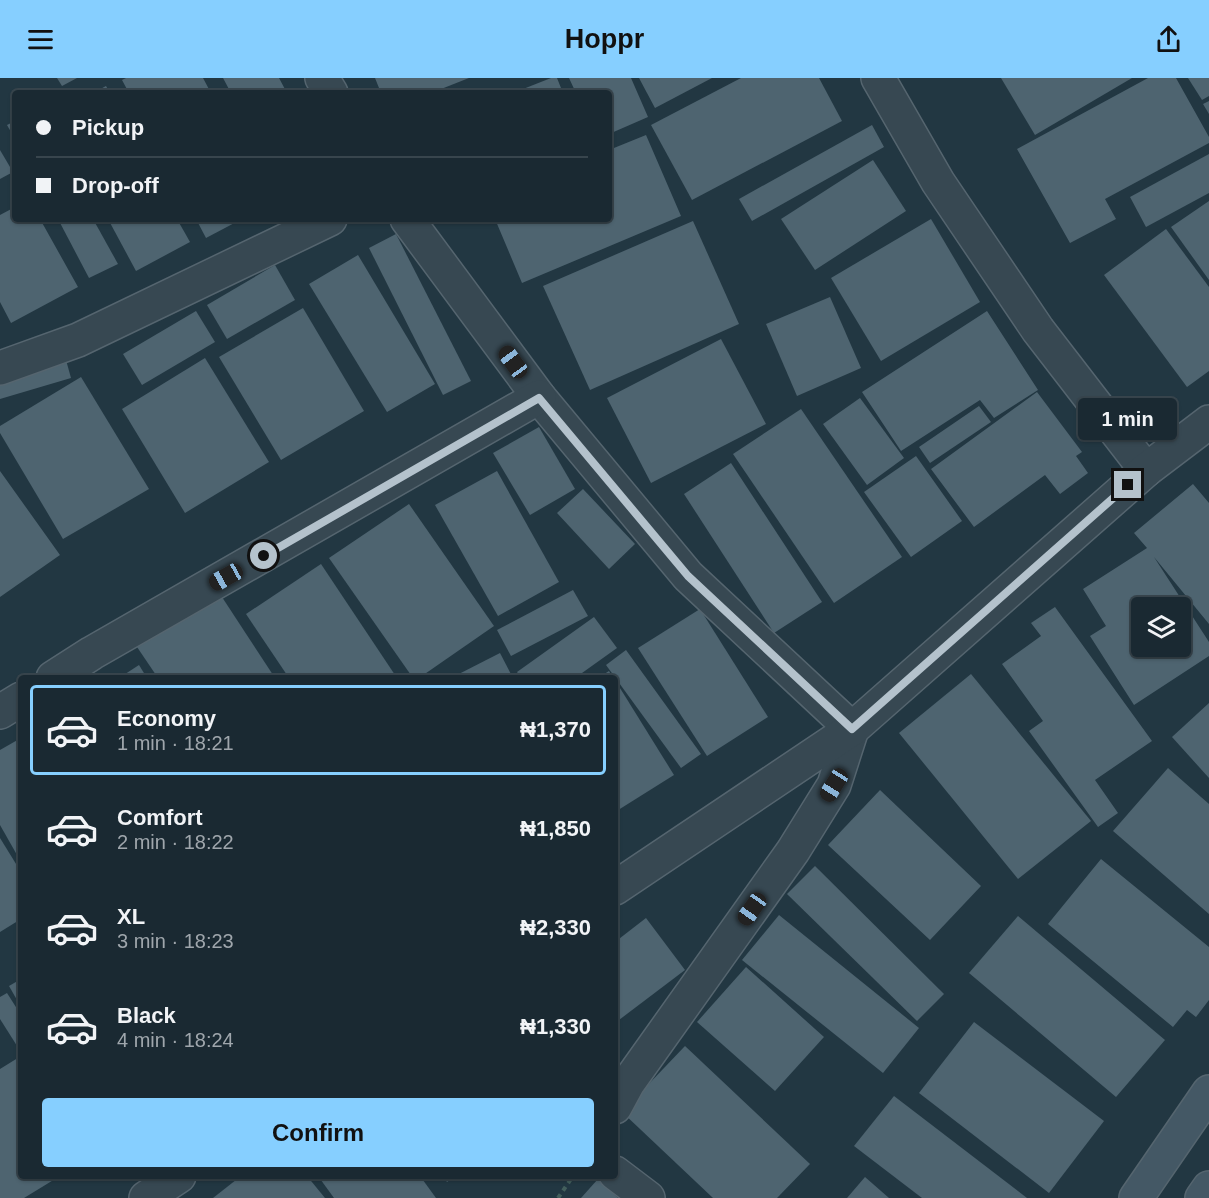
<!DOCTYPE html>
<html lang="en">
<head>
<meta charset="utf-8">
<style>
	body { margin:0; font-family:Helvetica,sans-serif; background:#23313a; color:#f1f3f6; height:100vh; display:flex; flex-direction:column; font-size:22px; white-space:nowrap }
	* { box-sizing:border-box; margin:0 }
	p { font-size:20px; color:#9fa6ac }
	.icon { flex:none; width:33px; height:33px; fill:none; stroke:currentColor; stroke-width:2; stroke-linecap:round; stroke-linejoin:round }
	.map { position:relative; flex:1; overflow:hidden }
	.sheet { position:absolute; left:18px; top:597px; width:600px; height:504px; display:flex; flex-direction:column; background:#1a2932; border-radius:6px; box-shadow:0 2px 4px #0004,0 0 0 2px #38454d }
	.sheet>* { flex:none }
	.top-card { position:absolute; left:12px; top:12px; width:600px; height:132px; border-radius:6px; box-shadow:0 2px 4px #0004,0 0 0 2px #38454d; display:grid; align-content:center; height:132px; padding:0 24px; background:#1a2932 }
	.fabs { position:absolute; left:1131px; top:519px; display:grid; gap:12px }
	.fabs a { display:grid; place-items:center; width:60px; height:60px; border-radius:6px; background:#1a2932; box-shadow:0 2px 4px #0004,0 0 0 2px #38454d; font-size:30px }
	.end { position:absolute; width:27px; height:27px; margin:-14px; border:8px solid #b4c2cc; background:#111; box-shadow:0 0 0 3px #111 }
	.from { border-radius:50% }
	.bubble { position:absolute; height:42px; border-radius:6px; background:#1a2932; box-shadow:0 2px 4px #0004,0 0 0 2px #38454d; font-size:20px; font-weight:600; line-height:42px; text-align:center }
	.car { position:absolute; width:18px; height:36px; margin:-18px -9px; border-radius:8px; box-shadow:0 0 4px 2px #0007; background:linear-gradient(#222 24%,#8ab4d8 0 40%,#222 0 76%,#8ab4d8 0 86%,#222 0) }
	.top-card b { display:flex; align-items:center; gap:21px; height:57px; font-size:22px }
	.top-card b+b { border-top:2px solid #38454d }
	.top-card i { width:15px; height:15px; background:#f1f3f6 }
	ul { padding:10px 0 0; list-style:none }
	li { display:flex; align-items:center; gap:18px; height:90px; margin:0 12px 9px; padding:0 12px; border:3px solid transparent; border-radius:6px }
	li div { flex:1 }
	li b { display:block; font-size:22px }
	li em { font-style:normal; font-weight:600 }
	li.selected { border-color:#86cfff }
	li>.icon { width:54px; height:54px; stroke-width:1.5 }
	.primary-button { display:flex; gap:12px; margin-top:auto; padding:12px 24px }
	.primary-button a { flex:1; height:69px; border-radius:6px; background:#86cfff; color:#111; font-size:24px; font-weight:600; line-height:69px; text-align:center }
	header { display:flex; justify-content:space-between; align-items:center; height:78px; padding:0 24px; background:#86cfff; color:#111; font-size:27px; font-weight:600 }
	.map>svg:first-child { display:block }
	.building { fill:#4e6470; fill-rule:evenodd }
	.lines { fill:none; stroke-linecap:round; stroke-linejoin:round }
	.street-casing { stroke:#55656f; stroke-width:36 }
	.secondary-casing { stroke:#55656f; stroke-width:36 }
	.path { stroke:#435f5c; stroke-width:4; stroke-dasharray:4.5 4.5; stroke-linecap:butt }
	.street { stroke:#374852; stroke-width:33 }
	.secondary { stroke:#445865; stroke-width:33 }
	.route { stroke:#b4c2cc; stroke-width:8 }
</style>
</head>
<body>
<header><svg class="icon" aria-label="menu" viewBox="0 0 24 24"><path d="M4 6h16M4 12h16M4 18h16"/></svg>Hoppr<svg class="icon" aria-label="share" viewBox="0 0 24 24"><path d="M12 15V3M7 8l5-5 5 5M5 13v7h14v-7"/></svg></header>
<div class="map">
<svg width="1209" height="1120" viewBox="0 0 1209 1120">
	<rect width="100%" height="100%" fill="#223742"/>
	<g class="building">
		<polygon points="57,0 77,0 62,8"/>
		<polygon points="126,0 203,0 211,15 129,15 122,2"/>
		<polygon points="223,0 279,0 287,15 231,15"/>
		<polygon points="375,0 469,0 431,15 381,15"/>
		<polygon points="551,0 557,0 563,15 513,15"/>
		<polygon points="569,0 631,0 648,39 609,56 609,15 576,15"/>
		<polygon points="639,0 712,0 655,30"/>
		<polygon points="741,0 819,0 842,43 692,122 651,47"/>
		<polygon points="1001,0 1132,0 1035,57"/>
		<polygon points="1148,0 1176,0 1209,59 1209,65 1105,121 1116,141 1070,165 1017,71"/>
		<polygon points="1188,0 1209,0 1209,18 1202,22"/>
		<polygon points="106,8 110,15 93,15"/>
		<polygon points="1209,23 1209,36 1203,26"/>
		<polygon points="15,43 15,61 7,47"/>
		<polygon points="872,47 884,69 752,143 739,121"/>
		<polygon points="646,57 681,138 522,205 495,141 609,141 609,72"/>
		<polygon points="0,72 13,94 0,101"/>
		<polygon points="1209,76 1209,115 1146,149 1130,119"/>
		<polygon points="873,82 906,133 815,192 781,141"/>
		<polygon points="1209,123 1209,202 1171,149"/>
		<polygon points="15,129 15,141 40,141 78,209 11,245 0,224 0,137"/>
		<polygon points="58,141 93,141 118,186 89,200"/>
		<polygon points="108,141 177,141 190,164 136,193"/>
		<polygon points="196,141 242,141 206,160"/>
		<polygon points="931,141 980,224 881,283 831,200"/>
		<polygon points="693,143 739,246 590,312 543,208"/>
		<polygon points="1166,151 1209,209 1209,293 1187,309 1104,197"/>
		<polygon points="396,156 471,303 443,317 369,170"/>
		<polygon points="358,177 435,306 387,334 309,206"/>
		<polygon points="275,187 295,222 227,261 207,227"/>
		<polygon points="830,219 861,290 797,318 766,246"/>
		<polygon points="303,230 364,333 281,382 219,279"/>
		<polygon points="196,233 215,264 142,307 123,276"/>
		<polygon points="987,233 1038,312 994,340 980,322 901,373 862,314"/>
		<polygon points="721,261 766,346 651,405 607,320"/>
		<polygon points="205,280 269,384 185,435 122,331"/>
		<polygon points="66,282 71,300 0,321 0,301"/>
		<polygon points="81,299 149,411 63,461 0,355 0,348"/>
		<polygon points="1037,314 1082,374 1076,378 1088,395 1060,416 1045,397 974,449 931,391"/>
		<polygon points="860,320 904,380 867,407 823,346"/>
		<polygon points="979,328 991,344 930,385 919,369"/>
		<polygon points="801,331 902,479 834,525 733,376"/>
		<polygon points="539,349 575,411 530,437 493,375"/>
		<polygon points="916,378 962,443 911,479 864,414"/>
		<polygon points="731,385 822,524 774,555 684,416"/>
		<polygon points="0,393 60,477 0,519"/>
		<polygon points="497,393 559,504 498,538 435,427"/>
		<path d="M1193 406 1209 425V546L1154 479 1209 564V578L1134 627 1090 558 1106 548 1083 511 1147 470 1134 455ZM1142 530H1180V568H1142Z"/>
		<polygon points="583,411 635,466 609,491 557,435"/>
		<polygon points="409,426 494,548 419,600 413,600 329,480"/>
		<polygon points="321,486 397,600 289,600 246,536"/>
		<polygon points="573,512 588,538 511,578 497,552"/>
		<polygon points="220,516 275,600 158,600 137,569"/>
		<polygon points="1055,529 1152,663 1095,702 1118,735 1098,749 1029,653 1043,643 1002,586 1041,558 1031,545"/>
		<polygon points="700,531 768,639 707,678 638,570"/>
		<polygon points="594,539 617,570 575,600 521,600 517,594"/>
		<polygon points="626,572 701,676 681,690 606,587"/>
		<polygon points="500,575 513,600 451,600"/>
		<polygon points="139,587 147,600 119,600"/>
		<polygon points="609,593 613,600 598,600"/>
		<polygon points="971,596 1091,743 1018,801 899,655"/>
		<polygon points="615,602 674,697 615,734"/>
		<polygon points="1209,625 1209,700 1172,659"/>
		<polygon points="21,660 21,784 0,747 0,672"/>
		<polygon points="1168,690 1209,726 1209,836 1113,753"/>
		<polygon points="880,712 981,808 930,862 828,767"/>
		<polygon points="0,760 21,794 21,841 0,854"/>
		<polygon points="1101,781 1209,869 1209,922 1196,939 1187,932 1173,949 1048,846"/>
		<polygon points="815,788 944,916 917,943 787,816"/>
		<polygon points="779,837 919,950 883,995 742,882"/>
		<polygon points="1018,838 1165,962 1116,1019 969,895"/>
		<polygon points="646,840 685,892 615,945 615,864"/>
		<polygon points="746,889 824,959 775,1013 697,944"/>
		<polygon points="21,901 21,929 9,908"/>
		<polygon points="7,915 21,937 21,970 19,971 0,941 0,919"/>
		<polygon points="974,944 1104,1043 1049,1115 919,1015"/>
		<polygon points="685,968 810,1086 777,1120 713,1120 622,1034"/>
		<polygon points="21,978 21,1098 60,1098 24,1120 0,1120 0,991"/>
		<polygon points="894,1018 1027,1120 922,1120 854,1068"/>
		<polygon points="241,1098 307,1098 325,1120 213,1120"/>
		<polygon points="318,1098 420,1098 436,1120 334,1120"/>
		<polygon points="443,1098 456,1098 447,1104"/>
		<polygon points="865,1099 889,1120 847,1120"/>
		<polygon points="598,1101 618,1120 581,1120"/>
	</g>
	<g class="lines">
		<defs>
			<g id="street">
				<polyline points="322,0 331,15"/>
				<polyline points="878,0 938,104 1038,252 1146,392"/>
				<polyline points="407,141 539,319 688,498 852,651 834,707 793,773 628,1005 615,1029"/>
				<polyline points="0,290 78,262 330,141"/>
				<polyline points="53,600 92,575 539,319"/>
				<polyline points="0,634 21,621"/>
				<polyline points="615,810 852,651 1146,392 1209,344"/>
				<polyline points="615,1095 648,1120"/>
				<polyline points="146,1120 179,1098"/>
			</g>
			<g id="secondary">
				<polyline points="1136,1120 1209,1014"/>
				<polyline points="1202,1120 1209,1110"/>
			</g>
		</defs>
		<use href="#street" class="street-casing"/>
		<use href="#secondary" class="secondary-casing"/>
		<polyline class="path" points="558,1120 573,1098"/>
		<use href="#street" class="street"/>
		<use href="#secondary" class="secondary"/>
	</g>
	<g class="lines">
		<polyline class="route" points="264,478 539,320 688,498 852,651 1128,407"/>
	</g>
</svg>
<div class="fabs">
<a><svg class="icon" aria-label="layers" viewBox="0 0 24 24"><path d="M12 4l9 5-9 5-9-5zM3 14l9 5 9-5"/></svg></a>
</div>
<i class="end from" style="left:264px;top:478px"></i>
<i class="end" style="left:1128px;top:407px"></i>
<div class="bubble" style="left:1078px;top:320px;width:99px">1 min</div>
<i class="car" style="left:513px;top:284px;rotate:324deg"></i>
<i class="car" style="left:226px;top:499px;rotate:241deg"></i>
<i class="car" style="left:834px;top:707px;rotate:212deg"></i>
<i class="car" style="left:752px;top:831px;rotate:215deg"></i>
<div class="top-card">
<b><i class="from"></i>Pickup</b>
<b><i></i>Drop-off</b>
</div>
<section class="sheet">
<ul>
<li class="selected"><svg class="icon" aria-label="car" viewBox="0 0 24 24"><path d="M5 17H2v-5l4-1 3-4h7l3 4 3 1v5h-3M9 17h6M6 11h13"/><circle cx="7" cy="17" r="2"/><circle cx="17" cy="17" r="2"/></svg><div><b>Economy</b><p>1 min · 18:21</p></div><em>₦1,370</em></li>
<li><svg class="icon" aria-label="car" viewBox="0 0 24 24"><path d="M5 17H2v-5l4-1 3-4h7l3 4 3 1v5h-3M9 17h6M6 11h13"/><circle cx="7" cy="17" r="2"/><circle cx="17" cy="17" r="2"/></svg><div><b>Comfort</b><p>2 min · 18:22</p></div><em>₦1,850</em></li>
<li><svg class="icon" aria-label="car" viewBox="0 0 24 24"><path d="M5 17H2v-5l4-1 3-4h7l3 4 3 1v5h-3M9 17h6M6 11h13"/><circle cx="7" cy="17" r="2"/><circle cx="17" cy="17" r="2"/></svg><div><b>XL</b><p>3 min · 18:23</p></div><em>₦2,330</em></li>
<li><svg class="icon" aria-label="car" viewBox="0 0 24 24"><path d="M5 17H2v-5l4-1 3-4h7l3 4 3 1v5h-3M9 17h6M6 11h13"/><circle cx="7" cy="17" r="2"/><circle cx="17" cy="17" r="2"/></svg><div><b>Black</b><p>4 min · 18:24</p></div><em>₦1,330</em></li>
</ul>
<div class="primary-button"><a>Confirm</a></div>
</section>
</div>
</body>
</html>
